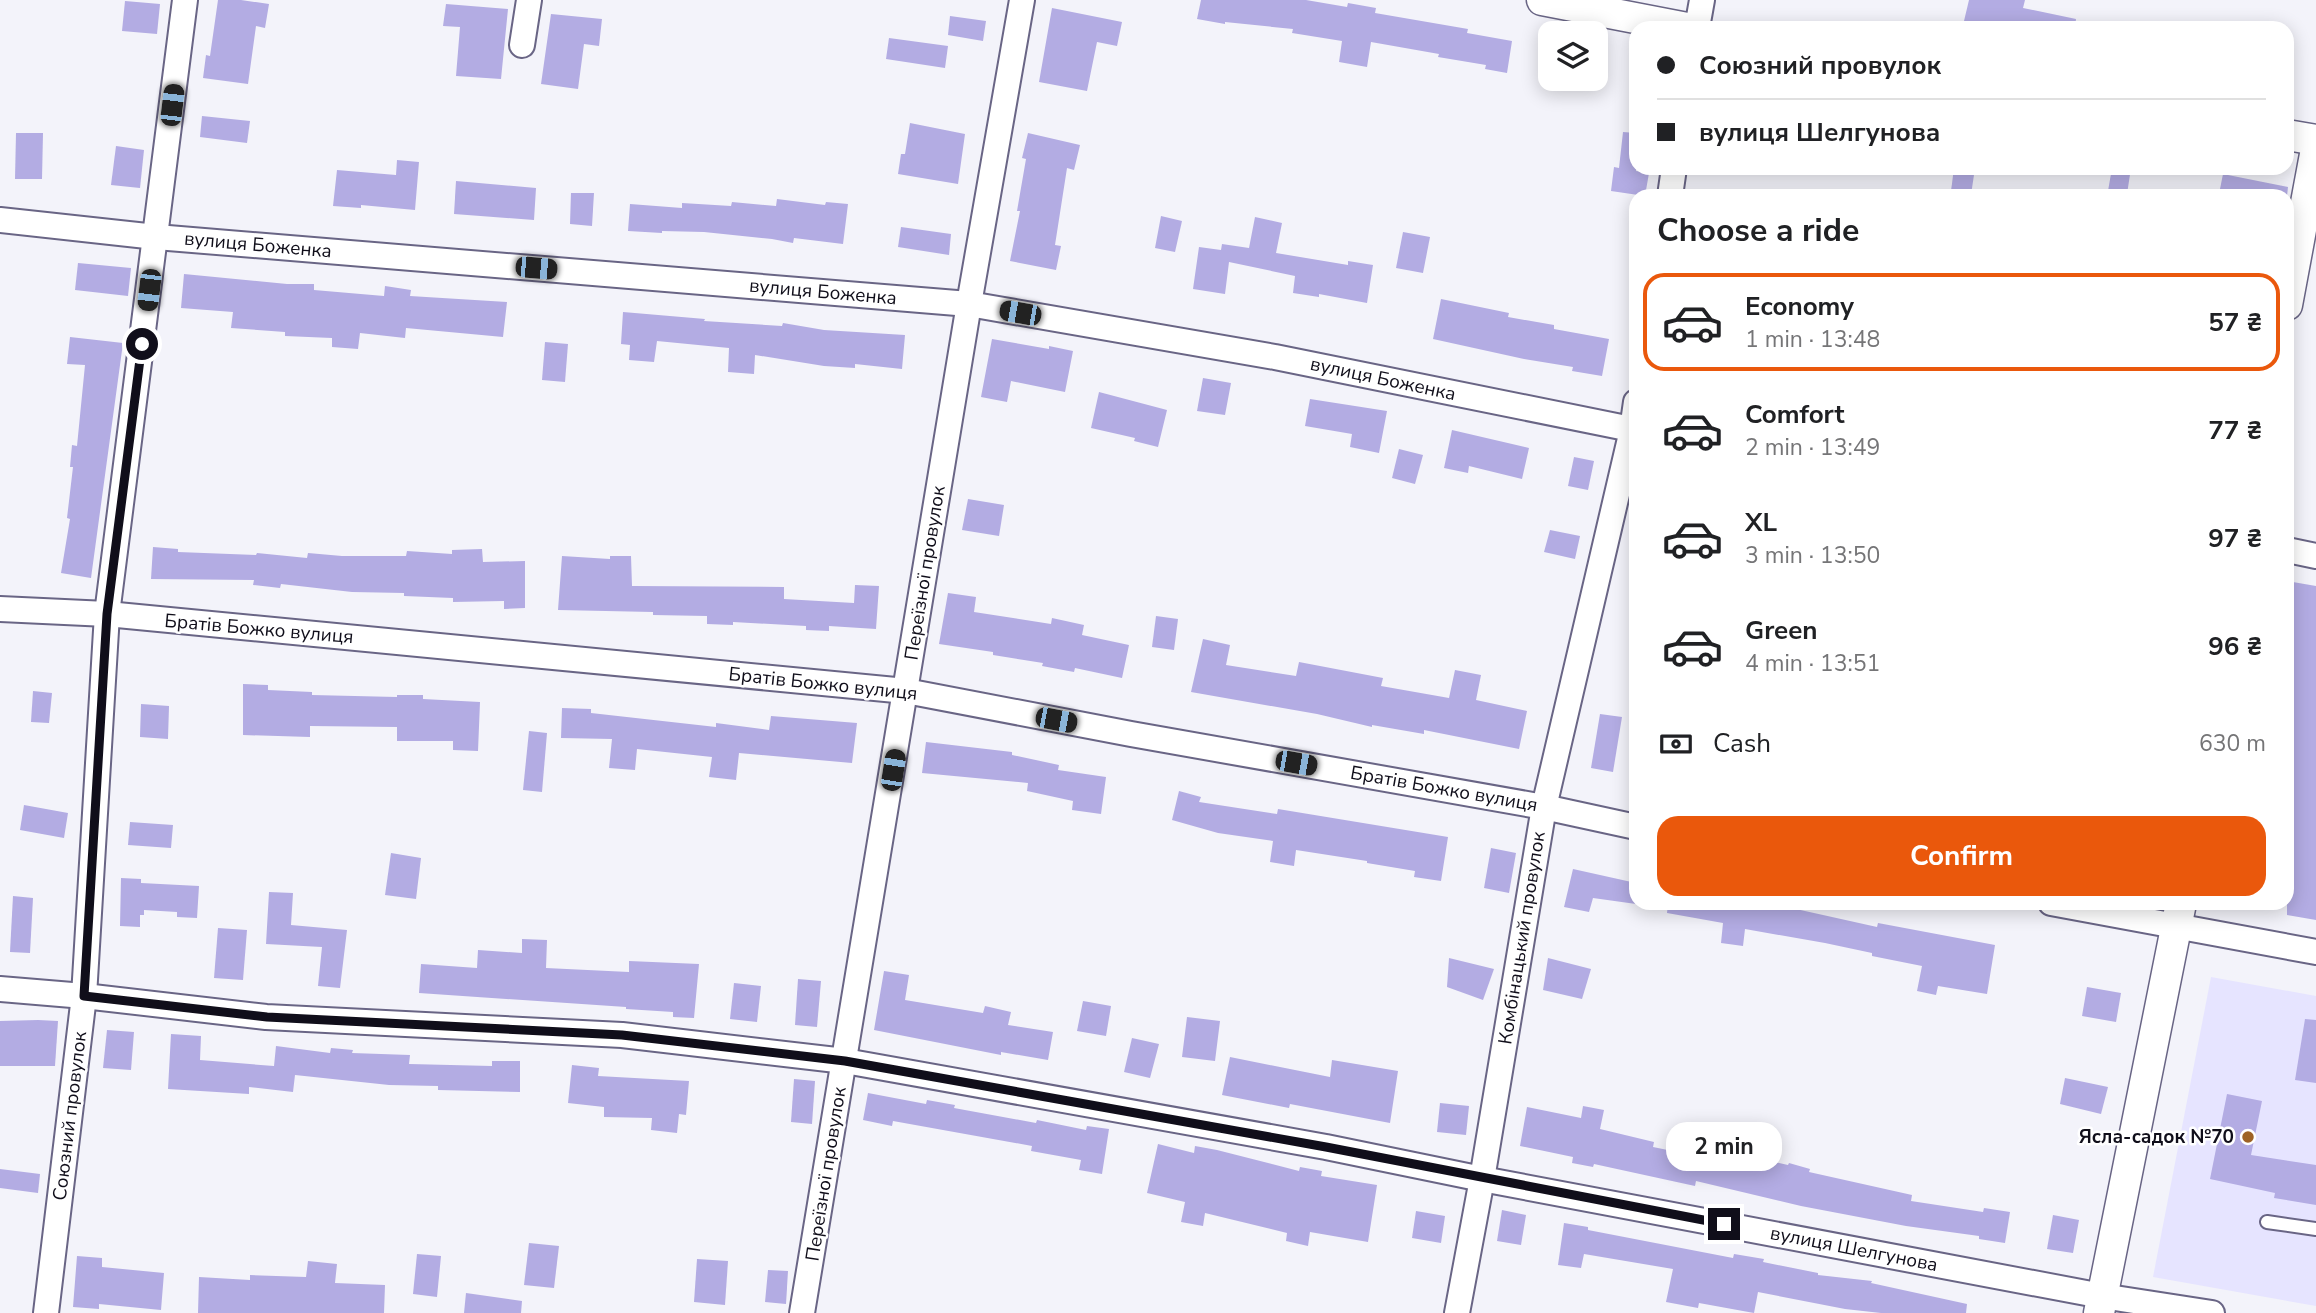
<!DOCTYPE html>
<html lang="en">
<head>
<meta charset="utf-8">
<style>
	body { margin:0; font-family:"Nunito Sans",sans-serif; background:#f6f6f6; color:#202124; height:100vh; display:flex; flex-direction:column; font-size:26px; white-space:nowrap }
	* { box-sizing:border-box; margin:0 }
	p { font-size:23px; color:#757577 }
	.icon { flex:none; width:38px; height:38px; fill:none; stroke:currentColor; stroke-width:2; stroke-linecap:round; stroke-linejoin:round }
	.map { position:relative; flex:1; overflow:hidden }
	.details { position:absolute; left:1629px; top:189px; width:665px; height:721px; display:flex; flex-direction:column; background:#fff; border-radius:21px; box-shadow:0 4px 18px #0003 }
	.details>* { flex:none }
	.banner { position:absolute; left:1629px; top:21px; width:665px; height:154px; border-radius:21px; box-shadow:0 4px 18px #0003; display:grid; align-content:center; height:154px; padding:0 28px; background:#fff }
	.buttons { position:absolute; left:1538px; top:21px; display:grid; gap:14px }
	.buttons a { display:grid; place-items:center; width:70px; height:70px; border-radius:14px; background:#fff; box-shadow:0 4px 18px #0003; font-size:35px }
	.end { position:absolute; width:32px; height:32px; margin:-16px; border:9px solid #100e1a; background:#fff; box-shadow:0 0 0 4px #fff }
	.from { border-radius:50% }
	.bubble { position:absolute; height:49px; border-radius:21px; background:#fff; box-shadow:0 4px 18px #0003; font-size:23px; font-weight:700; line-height:49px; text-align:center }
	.car { position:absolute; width:21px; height:42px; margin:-21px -10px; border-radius:9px; box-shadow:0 0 5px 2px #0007; background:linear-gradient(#222 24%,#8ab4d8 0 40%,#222 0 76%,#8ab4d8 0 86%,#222 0) }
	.banner b { display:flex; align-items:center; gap:24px; height:66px; font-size:26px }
	.banner b+b { border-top:2px solid #e0e0e0 }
	.banner i { width:18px; height:18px; background:#202124 }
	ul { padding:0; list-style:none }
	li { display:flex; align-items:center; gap:21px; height:98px; margin:0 14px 10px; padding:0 14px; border:4px solid transparent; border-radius:21px }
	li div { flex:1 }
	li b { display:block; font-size:26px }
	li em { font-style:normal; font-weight:700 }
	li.selected { border-color:#ea580c }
	li>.icon { width:63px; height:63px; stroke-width:1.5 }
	h2 { padding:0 28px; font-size:32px; line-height:84px }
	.pay { display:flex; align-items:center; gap:18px; height:77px; padding:0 28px; font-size:26px }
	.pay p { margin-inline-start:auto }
	.cta { display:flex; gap:14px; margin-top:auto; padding:14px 28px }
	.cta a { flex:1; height:80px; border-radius:21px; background:#ea580c; color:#fff; font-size:28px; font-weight:700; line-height:80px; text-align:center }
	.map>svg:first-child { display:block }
	.built { fill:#e6e4ff }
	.building { fill:#b3ace3 }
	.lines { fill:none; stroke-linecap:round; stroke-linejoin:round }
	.service-casing { stroke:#696585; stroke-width:16 }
	.minor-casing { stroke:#696585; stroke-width:28 }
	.tertiary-casing { stroke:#696585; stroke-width:33 }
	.service { stroke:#fff; stroke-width:12 }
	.minor { stroke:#fff; stroke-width:24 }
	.tertiary { stroke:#fff; stroke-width:30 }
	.route { stroke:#100e1a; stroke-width:9 }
	.poi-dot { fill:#9e6225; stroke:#fff; stroke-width:2.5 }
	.labels { text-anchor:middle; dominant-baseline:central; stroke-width:5; stroke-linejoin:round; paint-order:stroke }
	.street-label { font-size:19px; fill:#100e1a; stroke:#fff }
	.poi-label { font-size:19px; font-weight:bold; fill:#100e1a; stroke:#fff; text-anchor:end }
</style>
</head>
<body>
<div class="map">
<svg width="2316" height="1313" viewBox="0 0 2316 1313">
	<rect width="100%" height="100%" fill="#f3f3fa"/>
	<polygon class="built" points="2211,977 2316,996 2316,1306 2153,1277"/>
	<g class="building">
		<polygon points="218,0 241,0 269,4 265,28 256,26 248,84 203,78 206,55 210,56"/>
		<polygon points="1201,0 1306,0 1347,7 1348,3 1376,8 1375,13 1468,29 1467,33 1512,41 1507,73 1485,69 1486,65 1438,57 1439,54 1371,42 1367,67 1339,62 1342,41 1292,33 1293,29 1225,22 1225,24 1197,19"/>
		<polygon points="1969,0 2025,0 2023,8 2076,19 2075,28 1998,28 1964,21"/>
		<polygon points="125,1 160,4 157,34 122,31"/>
		<polygon points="446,4 508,9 501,79 456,76 460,27 443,26"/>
		<polygon points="1052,8 1122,22 1117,46 1097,42 1087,91 1039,82"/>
		<polygon points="551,14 602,19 599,46 584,44 578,89 541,84"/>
		<polygon points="950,16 986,21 983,41 948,35"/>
		<polygon points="889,38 948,46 945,68 886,59"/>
		<polygon points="202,116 250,121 247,143 200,137"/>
		<polygon points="910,123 965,134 958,184 898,174 901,154 905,154"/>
		<polygon points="1623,132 1636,133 1636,171 1649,173 1645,196 1611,191 1614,167 1619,168"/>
		<polygon points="16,133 43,133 42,179 15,179"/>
		<polygon points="1028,133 1080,145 1074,170 1067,168 1055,245 1061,246 1056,270 1010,261 1020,211 1017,211 1026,159 1022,158"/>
		<polygon points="116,146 144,150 140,188 111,185"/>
		<polygon points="397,160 419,162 415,210 361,205 361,208 333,206 337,170 396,175"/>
		<polygon points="1954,168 1975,168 1971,195 1951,191"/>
		<polygon points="2112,168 2131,168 2127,194 2108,191"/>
		<polygon points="2223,174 2288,187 2287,196 2229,196 2219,194"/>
		<polygon points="456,181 536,188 534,220 454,214"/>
		<polygon points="571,193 594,193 592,226 570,224"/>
		<polygon points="777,199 825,205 826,202 848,204 843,244 794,238 793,243 772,239 704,232 662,231 662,233 628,231 630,204 682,208 682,203 731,206 732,202 776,206"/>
		<polygon points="1161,216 1182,221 1175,252 1155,248"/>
		<polygon points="1255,217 1282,223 1276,253 1348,265 1348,261 1373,265 1367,303 1319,294 1319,297 1293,293 1295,276 1229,262 1225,294 1193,289 1199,247 1221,250 1222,244 1249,248"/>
		<polygon points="901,227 951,234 949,255 898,247"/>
		<polygon points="1403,232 1430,237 1423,273 1396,268"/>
		<polygon points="78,263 131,268 128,296 75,290"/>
		<polygon points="184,274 287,284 314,284 314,290 384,296 385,286 411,290 410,296 507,302 503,337 406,328 405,338 360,333 358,349 332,347 332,338 285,336 285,332 231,328 233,312 181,308"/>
		<polygon points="1441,299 1509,313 1508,317 1554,325 1554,329 1609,339 1602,376 1572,371 1573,367 1524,359 1433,339"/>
		<polygon points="623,312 705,319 704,321 782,326 783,323 824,330 905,335 902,369 855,364 855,368 824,366 755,355 754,374 728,372 729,348 657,341 654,362 629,360 630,345 621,344"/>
		<polygon points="70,337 123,343 91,578 61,573 70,519 67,518 73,467 70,467 72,445 77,446 85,365 67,364"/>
		<polygon points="992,339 1049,349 1049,346 1073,351 1065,392 1011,381 1007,402 981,397"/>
		<polygon points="545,342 568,344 565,382 542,380"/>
		<polygon points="1203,378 1231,383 1225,415 1197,411"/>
		<polygon points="1099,392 1167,410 1158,447 1134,441 1135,438 1091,428"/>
		<polygon points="1310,399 1387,411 1379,453 1350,447 1352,434 1305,426"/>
		<polygon points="1452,430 1529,448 1522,479 1469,466 1468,473 1444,468"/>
		<polygon points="1399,449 1423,455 1415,484 1392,478"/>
		<polygon points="1574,457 1594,461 1588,490 1568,486"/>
		<polygon points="968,499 1004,505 999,536 962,530"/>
		<polygon points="1550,530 1580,536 1575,559 1544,552"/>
		<polygon points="153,547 178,549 178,552 256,555 257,553 307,558 308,553 342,556 406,556 407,551 452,554 452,550 482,549 483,562 525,561 525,608 504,609 504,601 453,602 453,598 404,596 404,593 352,592 281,584 280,588 253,585 254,580 151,579"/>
		<polygon points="562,556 610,559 610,556 631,556 632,586 784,587 784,599 854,603 855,585 879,586 876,629 829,626 829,631 806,630 806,626 733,622 733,625 707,624 707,616 653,615 653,612 558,610"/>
		<polygon points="2287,581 2316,586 2316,920 2287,915"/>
		<polygon points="948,593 976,597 974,612 1051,624 1052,618 1084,625 1082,635 1129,645 1122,678 1075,668 1074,672 1042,666 1043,663 993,655 993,652 939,644"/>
		<polygon points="1156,616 1178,619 1174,650 1152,647"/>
		<polygon points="1203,639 1230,645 1226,665 1296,676 1299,662 1383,678 1381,686 1449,698 1455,670 1481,675 1476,700 1527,711 1519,749 1424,730 1424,734 1372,725 1372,727 1317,714 1191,692"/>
		<polygon points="243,684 268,685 268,690 312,692 312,695 397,697 397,695 423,695 423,699 480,702 478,751 453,750 453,741 397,741 397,727 310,726 310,737 243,735"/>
		<polygon points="33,691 52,693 49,723 31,722"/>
		<polygon points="141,704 169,706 168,739 140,737"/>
		<polygon points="562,708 591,709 591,713 716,727 716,723 769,730 771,716 857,723 852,763 739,753 736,780 709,777 712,757 637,749 635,770 609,768 612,739 561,738"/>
		<polygon points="1600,714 1622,717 1613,772 1591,768"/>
		<polygon points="529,731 547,733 542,792 523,790"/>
		<polygon points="926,742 1012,752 1012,755 1059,765 1058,770 1106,777 1101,814 1072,810 1073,801 1027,791 1028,783 922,773"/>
		<polygon points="1179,791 1201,797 1199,802 1277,814 1278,809 1448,837 1441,881 1414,877 1415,871 1367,863 1367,861 1296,850 1294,866 1270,862 1273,841 1218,833 1172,820"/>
		<polygon points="24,805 68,813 64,838 20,830"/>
		<polygon points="130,822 173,825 171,848 128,845"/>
		<polygon points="1491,848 1516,853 1509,893 1484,888"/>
		<polygon points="391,853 421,858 416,899 385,895"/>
		<polygon points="1573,869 1636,883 1636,904 1593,898 1589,912 1564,907"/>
		<polygon points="121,878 141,879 141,883 199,886 197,918 177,917 177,912 144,910 144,915 140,915 140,927 120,926"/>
		<polygon points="269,892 293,893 291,925 347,930 340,988 318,986 322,947 266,944"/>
		<polygon points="13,896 33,898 30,953 10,952"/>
		<polygon points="1668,903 1769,903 1877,927 1878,923 1995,945 1987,994 1938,986 1936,995 1917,991 1922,966 1872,956 1872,953 1825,943 1745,929 1743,946 1721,943 1723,923 1667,913"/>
		<polygon points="218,928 247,930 243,980 214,978"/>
		<polygon points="522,939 547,940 546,968 629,972 629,961 699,964 694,1018 673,1017 673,1012 626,1009 626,1007 419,993 421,964 477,968 478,950 522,953"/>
		<polygon points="1449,958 1494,969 1483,1000 1447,987"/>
		<polygon points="1548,958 1591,969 1582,999 1543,990"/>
		<polygon points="884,971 909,975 905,1000 983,1013 985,1006 1011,1012 1008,1025 1053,1032 1048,1060 1001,1052 1001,1055 874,1030"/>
		<polygon points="798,979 821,981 817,1027 795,1025"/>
		<polygon points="734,983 761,986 757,1022 730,1019"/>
		<polygon points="2087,987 2121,993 2116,1022 2082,1016"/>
		<polygon points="1083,1001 1111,1006 1106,1036 1077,1031"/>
		<polygon points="1187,1017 1220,1021 1215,1061 1182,1057"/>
		<polygon points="2305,1019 2316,1020 2316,1083 2295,1080"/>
		<polygon points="38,1020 58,1021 55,1066 0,1066 0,1021"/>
		<polygon points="107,1030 134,1032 131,1070 103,1068"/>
		<polygon points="171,1034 201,1036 200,1060 274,1066 276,1046 330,1053 331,1048 353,1050 352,1053 410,1055 409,1064 492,1066 492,1061 520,1061 520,1092 438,1090 438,1086 389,1085 295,1075 293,1092 249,1087 249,1094 168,1089"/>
		<polygon points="1132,1038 1159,1044 1150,1078 1124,1072"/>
		<polygon points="1230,1057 1330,1077 1332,1060 1398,1071 1390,1123 1290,1104 1289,1108 1222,1095"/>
		<polygon points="572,1065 599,1068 598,1076 689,1081 686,1115 679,1114 677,1133 651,1130 652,1118 604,1117 604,1107 568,1103"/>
		<polygon points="2065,1078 2108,1087 2101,1114 2060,1104"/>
		<polygon points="794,1079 815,1081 812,1124 791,1122"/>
		<polygon points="868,1093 926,1104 927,1100 955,1105 954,1108 1036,1123 1037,1120 1086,1130 1087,1126 1109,1129 1102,1174 1079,1170 1081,1160 1031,1151 1032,1146 893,1121 892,1126 863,1120"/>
		<polygon points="2227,1094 2262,1101 2251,1155 2316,1165 2316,1205 2274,1198 2275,1193 2210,1179"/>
		<polygon points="1440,1103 1469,1106 1466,1135 1437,1132"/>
		<polygon points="1583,1106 1604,1110 1600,1129 1654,1142 1653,1147 1731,1163 1733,1153 1788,1165 1789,1163 1810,1169 1809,1172 1912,1195 1911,1201 1983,1212 1984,1208 2010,1212 2005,1243 1979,1239 1979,1236 1906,1226 1801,1206 1696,1181 1695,1186 1594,1164 1593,1167 1572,1163 1573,1157 1520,1146 1527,1107 1581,1118"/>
		<polygon points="1158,1144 1194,1153 1195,1146 1217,1150 1299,1171 1300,1167 1322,1171 1321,1176 1377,1185 1368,1242 1310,1232 1308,1246 1286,1241 1287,1233 1205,1213 1203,1226 1181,1222 1185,1202 1147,1193"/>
		<polygon points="0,1169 40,1174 38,1193 0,1188"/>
		<polygon points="1502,1210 1526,1215 1521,1245 1497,1241"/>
		<polygon points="1416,1211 1445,1216 1441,1243 1412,1238"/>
		<polygon points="2053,1215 2079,1220 2073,1253 2047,1249"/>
		<polygon points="1564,1223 1588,1227 1588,1230 1733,1258 1734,1254 1764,1259 1763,1262 1818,1273 1818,1275 1872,1281 1871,1283 1967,1304 1966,1313 1881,1313 1845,1309 1758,1292 1754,1313 1699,1303 1698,1308 1666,1302 1673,1269 1584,1254 1581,1268 1558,1265"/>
		<polygon points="529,1243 559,1246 554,1288 524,1285"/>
		<polygon points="417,1254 441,1256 437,1297 413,1294"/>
		<polygon points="77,1256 102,1258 102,1267 164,1273 161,1310 99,1304 99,1309 73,1307"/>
		<polygon points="697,1259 728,1261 725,1305 694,1302"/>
		<polygon points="308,1261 337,1264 335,1283 385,1285 384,1313 198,1313 199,1277 250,1280 250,1275 306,1277"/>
		<polygon points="768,1270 788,1271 786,1304 765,1302"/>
		<polygon points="466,1293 522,1301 521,1313 464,1313"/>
	</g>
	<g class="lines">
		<defs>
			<polyline id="service" points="2267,1222 2316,1229"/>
			<g id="minor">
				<polyline points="1697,28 1702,0"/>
				<polyline points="522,45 529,0"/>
				<polyline points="1670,196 1674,168"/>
				<polyline points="0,220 156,237 969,304 1275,357 1636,430"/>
				<polyline points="2287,550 2316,556"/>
				<polyline points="0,609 107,614 906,691 1131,734 1544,807 1636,827"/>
				<polyline points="2051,903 2316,952"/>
				<polyline points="0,989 84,996 266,1017 622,1035 845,1061 1326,1147 1482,1179 2102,1296 2212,1313"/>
				<polyline points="46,1313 84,996 107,614 185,0"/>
				<polyline points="802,1313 969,304 1022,0"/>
				<polyline points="1457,1313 1482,1179 1544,807 1632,430 1636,402"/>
			</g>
			<g id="tertiary">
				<polyline points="1542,0 1687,28"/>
				<polyline points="2287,135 2316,140"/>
				<polyline points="2287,305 2316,149"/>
				<polyline points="2099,1313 2181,903"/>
			</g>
		</defs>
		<use href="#service" class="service-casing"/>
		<use href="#minor" class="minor-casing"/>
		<use href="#tertiary" class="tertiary-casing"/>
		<use href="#service" class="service"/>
		<use href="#minor" class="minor"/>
		<use href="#tertiary" class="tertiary"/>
	</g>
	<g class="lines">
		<polyline class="route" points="142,344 107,614 84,996 267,1017 622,1035 845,1061 1326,1147 1724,1224"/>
	</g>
	<circle class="poi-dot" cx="2248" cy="1137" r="7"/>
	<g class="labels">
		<g class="street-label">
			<text transform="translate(258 245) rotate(5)">вулиця Боженка</text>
			<text transform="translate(823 292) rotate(5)">вулиця Боженка</text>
			<text transform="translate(1383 379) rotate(12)">вулиця Боженка</text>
			<text transform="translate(925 573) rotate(-81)">Переїзної провулок</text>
			<text transform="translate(259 629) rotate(5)">Братів Божко вулиця</text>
			<text transform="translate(823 684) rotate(6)">Братів Божко вулиця</text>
			<text transform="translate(1444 789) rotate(10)">Братів Божко вулиця</text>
			<text transform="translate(1522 938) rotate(-81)">Комбінацький провулок</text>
			<text transform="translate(70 1116) rotate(-83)">Союзний провулок</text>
			<text transform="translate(826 1174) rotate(-81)">Переїзної провулок</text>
			<text transform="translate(1854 1249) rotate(11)">вулиця Шелгунова</text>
		</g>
		<g class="poi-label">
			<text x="2234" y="1137">Ясла-садок №70</text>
		</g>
	</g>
</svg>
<div class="buttons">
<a><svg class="icon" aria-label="layers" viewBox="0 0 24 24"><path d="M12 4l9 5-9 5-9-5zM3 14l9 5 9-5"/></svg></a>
</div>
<i class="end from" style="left:142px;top:344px"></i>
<i class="end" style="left:1724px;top:1224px"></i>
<div class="bubble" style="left:1666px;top:1122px;width:116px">2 min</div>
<i class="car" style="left:172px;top:105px;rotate:7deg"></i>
<i class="car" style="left:536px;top:268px;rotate:95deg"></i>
<i class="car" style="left:149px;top:290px;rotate:187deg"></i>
<i class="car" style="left:1020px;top:313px;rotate:280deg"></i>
<i class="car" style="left:1056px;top:720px;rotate:101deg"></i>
<i class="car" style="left:1296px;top:763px;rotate:100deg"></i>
<i class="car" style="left:893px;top:770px;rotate:9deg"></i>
<div class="banner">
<b><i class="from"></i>Союзний провулок</b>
<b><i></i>вулиця Шелгунова</b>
</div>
<section class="details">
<h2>Choose a ride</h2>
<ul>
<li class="selected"><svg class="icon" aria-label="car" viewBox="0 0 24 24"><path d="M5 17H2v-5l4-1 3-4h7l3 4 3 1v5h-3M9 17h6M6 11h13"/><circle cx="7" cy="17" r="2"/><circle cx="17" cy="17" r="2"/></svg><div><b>Economy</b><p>1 min · 13:48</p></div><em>57 ₴</em></li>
<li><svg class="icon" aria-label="car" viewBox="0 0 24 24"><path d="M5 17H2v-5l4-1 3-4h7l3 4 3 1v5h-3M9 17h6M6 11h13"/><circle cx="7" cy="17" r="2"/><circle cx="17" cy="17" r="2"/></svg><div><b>Comfort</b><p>2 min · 13:49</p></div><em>77 ₴</em></li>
<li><svg class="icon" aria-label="car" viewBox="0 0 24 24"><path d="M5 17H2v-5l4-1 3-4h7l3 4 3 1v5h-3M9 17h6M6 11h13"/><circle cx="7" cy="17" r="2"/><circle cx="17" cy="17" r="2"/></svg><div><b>XL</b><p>3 min · 13:50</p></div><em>97 ₴</em></li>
<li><svg class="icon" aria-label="car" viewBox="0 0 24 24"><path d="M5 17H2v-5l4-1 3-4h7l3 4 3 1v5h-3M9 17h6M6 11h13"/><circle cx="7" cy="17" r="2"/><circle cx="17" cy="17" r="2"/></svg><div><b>Green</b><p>4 min · 13:51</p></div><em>96 ₴</em></li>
</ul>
<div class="pay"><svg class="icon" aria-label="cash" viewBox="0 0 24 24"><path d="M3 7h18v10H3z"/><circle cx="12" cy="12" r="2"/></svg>Cash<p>630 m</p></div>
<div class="cta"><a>Confirm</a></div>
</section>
</div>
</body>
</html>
